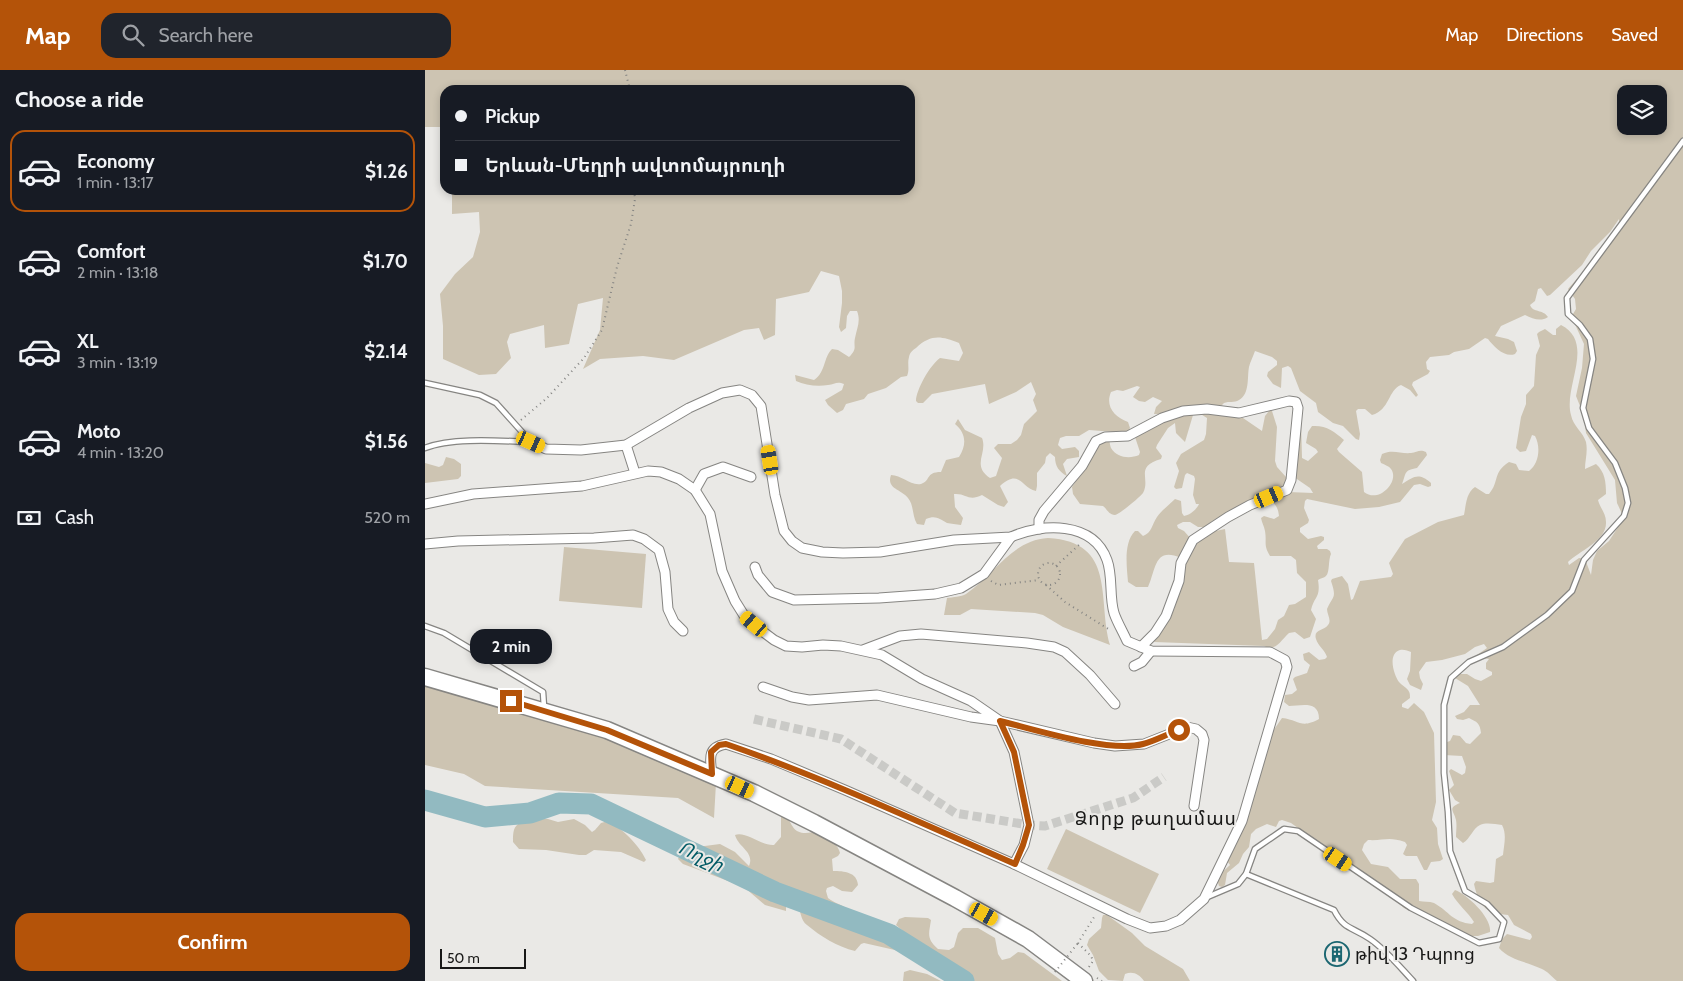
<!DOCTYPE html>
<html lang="en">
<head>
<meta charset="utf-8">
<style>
	body { margin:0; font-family:Cabin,"Noto Sans Armenian",sans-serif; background:#20242c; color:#f1f3f6; height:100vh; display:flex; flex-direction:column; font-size:19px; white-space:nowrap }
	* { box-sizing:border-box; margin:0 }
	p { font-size:16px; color:#9ea1a6 }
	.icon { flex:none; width:28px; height:28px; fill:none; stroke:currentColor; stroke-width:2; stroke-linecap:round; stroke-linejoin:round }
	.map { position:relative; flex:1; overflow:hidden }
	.panel { display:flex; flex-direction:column; background:#171b24; width:425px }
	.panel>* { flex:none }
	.top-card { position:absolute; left:15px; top:15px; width:475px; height:110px; border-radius:15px; box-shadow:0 2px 8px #0003; display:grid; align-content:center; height:110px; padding:0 15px; background:#171b24 }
	.tools { position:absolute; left:1192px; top:15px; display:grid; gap:10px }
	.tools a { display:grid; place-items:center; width:50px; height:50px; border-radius:10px; background:#171b24; box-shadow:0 2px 8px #0003; font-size:25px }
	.scale { position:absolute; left:15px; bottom:12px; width:86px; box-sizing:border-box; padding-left:5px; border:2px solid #181817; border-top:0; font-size:14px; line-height:18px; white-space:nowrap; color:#181817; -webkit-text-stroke:4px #eae9e6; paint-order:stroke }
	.end { position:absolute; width:22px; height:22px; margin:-11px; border:6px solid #b45309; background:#fff; box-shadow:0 0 0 2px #fff }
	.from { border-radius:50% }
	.bubble { position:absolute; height:35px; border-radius:15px; background:#171b24; box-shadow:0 2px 8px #0003; font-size:16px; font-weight:800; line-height:35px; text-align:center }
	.car { position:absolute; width:15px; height:30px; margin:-15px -8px; border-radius:6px; box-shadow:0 0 4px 1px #0007; background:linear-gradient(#f5c518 24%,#345 0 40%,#f5c518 0 76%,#345 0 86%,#f5c518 0) }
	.top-card b { display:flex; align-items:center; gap:18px; height:48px; font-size:19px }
	.top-card b+b { border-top:1px solid #363941 }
	.top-card i { width:12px; height:12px; background:#f1f3f6 }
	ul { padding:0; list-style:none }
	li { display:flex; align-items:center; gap:15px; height:82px; margin:0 10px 8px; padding:0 5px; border:2px solid transparent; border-radius:15px }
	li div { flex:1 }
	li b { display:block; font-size:19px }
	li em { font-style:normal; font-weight:800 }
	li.on { border-color:#b45309 }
	li>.icon { width:45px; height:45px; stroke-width:1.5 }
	h2 { padding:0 15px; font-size:22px; line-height:60px }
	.pay { display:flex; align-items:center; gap:12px; height:55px; padding:0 15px; font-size:19px }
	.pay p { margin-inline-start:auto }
	.action { display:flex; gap:10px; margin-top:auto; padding:10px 15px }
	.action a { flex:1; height:58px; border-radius:15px; background:#b45309; color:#fff; font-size:20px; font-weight:800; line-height:58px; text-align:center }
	header { display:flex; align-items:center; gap:30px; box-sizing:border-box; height:70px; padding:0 25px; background:#b45309; color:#fff }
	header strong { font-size:24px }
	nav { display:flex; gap:28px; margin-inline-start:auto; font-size:18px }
	.search { width:350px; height:45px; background:#20242c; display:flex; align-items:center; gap:12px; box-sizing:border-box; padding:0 18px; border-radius:15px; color:#9ea1a6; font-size:19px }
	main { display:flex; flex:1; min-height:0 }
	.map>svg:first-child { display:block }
	.green { fill:#cdc4b2; fill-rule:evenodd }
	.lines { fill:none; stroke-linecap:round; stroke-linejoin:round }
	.river { stroke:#92bac1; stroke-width:21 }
	.street-tunnel { stroke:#cacac7; stroke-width:9; stroke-dasharray:9 4.5; stroke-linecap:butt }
	.lane-casing { stroke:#868582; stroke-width:7 }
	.street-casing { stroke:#868582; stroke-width:11 }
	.highway-casing { stroke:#868582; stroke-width:19 }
	.path { stroke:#848482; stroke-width:2; stroke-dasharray:1 4; stroke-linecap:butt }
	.lane { stroke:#fff; stroke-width:4.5 }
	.street { stroke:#fff; stroke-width:9 }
	.highway { stroke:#fff; stroke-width:16 }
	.path-bridge { stroke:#848482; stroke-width:2; stroke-dasharray:1 4; stroke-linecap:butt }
	.route { stroke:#b45309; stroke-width:6 }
	.labels { text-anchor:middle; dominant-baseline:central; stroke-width:4; stroke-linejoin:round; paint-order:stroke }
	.poi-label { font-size:18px; fill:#181817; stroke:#eae9e6; text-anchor:start }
	.neighbourhood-label { font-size:19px; letter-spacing:1px; fill:#181817; stroke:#eae9e6 }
	.water-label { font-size:19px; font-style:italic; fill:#015a65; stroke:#eae9e6 }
</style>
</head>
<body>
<header>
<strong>Map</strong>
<div class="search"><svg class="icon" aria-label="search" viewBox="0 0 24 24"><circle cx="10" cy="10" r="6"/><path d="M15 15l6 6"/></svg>Search here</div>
<nav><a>Map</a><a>Directions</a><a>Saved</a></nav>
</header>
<main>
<section class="panel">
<h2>Choose a ride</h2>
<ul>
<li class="on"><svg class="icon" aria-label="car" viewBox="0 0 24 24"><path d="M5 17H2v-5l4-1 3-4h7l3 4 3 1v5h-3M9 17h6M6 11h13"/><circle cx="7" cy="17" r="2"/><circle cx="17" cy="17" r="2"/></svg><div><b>Economy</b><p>1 min · 13:17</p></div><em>$1.26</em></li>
<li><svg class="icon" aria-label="car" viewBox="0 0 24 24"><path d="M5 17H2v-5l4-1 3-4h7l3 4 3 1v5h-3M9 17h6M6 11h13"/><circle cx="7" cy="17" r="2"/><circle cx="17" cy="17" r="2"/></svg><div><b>Comfort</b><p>2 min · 13:18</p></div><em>$1.70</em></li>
<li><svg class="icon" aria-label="car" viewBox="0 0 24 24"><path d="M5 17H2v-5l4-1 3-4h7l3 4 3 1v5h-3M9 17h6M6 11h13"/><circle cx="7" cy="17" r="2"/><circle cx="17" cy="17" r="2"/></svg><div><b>XL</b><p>3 min · 13:19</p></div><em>$2.14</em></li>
<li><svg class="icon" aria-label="car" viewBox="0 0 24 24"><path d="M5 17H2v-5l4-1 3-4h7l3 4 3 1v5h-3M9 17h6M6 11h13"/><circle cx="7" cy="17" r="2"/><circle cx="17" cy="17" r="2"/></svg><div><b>Moto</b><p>4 min · 13:20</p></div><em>$1.56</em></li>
</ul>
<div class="pay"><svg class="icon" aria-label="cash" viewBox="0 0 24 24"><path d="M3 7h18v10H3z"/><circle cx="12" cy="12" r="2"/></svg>Cash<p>520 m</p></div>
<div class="action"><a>Confirm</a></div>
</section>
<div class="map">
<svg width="1258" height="911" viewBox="0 0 1258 911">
	<rect width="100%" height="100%" fill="#eae9e6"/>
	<g class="green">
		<path d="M0 0H1258V911H1132C1127 907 1122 901 1117 899 1103 892 1084 890 1074 878L1077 869 1082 864 1105 870 1107 867 1106 864 1089 855 1083 845C1060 843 1054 836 1049 814L1051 811 1065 813 1069 812 1071 789 1078 785C1079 775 1082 764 1077 755 1070 754 1061 752 1055 755 1048 758 1045 769 1038 773L1031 767C1031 762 1032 755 1031 750 1029 741 1022 738 1035 733L1030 730 1024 720 1029 715 1024 701 1026 699 1037 705 1040 703 1041 697 1037 686 1019 685V673L1025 671 1028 665 1035 666 1041 673 1045 674 1056 663C1055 653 1052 652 1044 648L1038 650 1032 649 1030 646 1039 642 1045 635H1055L1043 616 1030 608V604H1042L1050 609 1056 611 1067 605V602L1061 599V593L1064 589 1049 587 1062 578 1059 574 1050 577 1040 584 1017 590 1001 592 994 602 995 608 998 614 996 620 985 615 982 609 985 601 986 582C983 581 979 579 975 580 962 584 969 605 974 612 976 615 981 617 983 620 985 623 985 624 985 628L977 634V637L983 639 989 633 999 642 1009 663 1011 732 1007 750 1012 758 1013 774 1018 789 1015 791 1006 792 1002 800H999L992 786H981L978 784 982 775 980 772C963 766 959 771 943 770L939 774 937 780 946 794 963 797 975 809H991L994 814V831C999 832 1004 831 1009 833 1025 842 1027 852 1047 854L1049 852C1043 842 1033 835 1027 824L1030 820C1043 825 1067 848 1065 862L1053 866H1039L979 838 950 812 915 785 906 782 866 753 857 750 854 751 851 757 842 754 831 759 826 764 824 777 818 784 814 793 802 803 800 815 797 817 794 816C790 805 798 802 805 795L800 788 848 661 857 648C874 650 876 659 894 649 894 630 876 636 864 636L859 632 860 625 867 624 872 620 868 609 870 607 882 603 885 595 879 590 878 584 884 582 894 590 900 589 902 587C900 580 893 576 891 569 888 559 899 561 903 555 907 550 902 545 902 539 908 525 912 529 906 511L907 509 917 506 923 514 926 530 928 529 935 511 966 507 968 504 964 493 980 469 1013 452 1039 445C1041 435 1041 423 1050 417L1061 424H1064C1075 411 1067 403 1084 392L1091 394 1094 400 1104 401C1114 394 1116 377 1110 366L1107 365 1101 381 1095 382 1091 378 1096 347 1101 334V325L1109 316 1111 285 1115 276 1112 264 1114 262 1120 259 1128 265H1131V259L1136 255C1171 273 1138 317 1146 345 1148 356 1158 362 1161 372 1163 382 1160 390 1160 399L1171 394C1180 402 1181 412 1181 424L1173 430C1175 438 1181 443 1181 452 1182 471 1154 481 1143 492L1144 495 1154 488 1160 489 1166 505 1168 490 1172 481 1184 471 1199 448 1192 433 1190 410 1161 363 1159 346 1151 326 1157 298 1159 274 1148 250V244L1151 239 1150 229 1143 219 1170 188 1187 165 1194 152V149L1185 162 1166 181 1157 195 1125 225 1122 226 1116 218 1113 219 1110 231 1105 235C1108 243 1118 239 1123 247 1116 252 1108 249 1100 245L1076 256 1070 266 1083 269 1089 272 1092 281 1090 284C1080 288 1069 277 1063 269L1060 268 1044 279 1029 282 1024 285 1005 287 1001 292 1002 299 1005 301 1003 304 988 312 987 315 993 325 991 327 985 320 976 315C963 320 965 340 947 345L940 339H933L931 341 935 364 934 370 931 369 918 356 908 353 893 342 891 333 875 321 866 298 863 296 857 298 856 318 848 314 842 306 843 302 852 295V291L847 287 830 281C828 287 825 292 824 297 822 307 825 324 814 330 809 333 804 331 799 333L796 336V342L818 348 837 361 840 346 844 341H847L852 357 850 391 852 397 861 407V420L863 422 888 423 885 418 869 407 876 350 877 388 883 391 893 382 891 379 881 373 883 362 887 356C901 355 909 361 919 370L912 379 914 382 937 402 939 422C954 434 975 411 966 399 964 396 960 395 956 393L955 390 957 384C968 379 975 384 986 383 992 382 995 379 1001 382L1002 385 992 398C978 401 982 402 977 414 989 407 993 402 1006 413V416L1003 417 995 414 989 415 975 432 954 437 930 439 882 429 880 431 879 438 884 450 883 453 875 458V462L883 469 896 466 899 467V470L892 476 893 479H902L905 481 906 484C903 490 905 502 901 506 899 508 896 508 893 510 896 528 889 526 886 540L891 549 885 567 879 569 870 562 864 563C856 570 851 582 839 576L729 572 749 540 758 507 756 488C729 476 731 500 723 517H711L703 512C702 498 698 473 710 461H713L718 466C727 463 727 454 732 447 737 440 744 435 750 429L756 431 757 443 759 446C765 445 772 439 774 434H771L768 425 770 409 769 406 762 403 760 405 757 418 751 419 749 417 754 401 751 393 756 384 779 370 781 364 782 348 774 343 768 345 760 372 751 363 750 353 743 358 732 375 731 378 737 386 736 389C709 397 726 408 718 423 715 427 695 444 690 445 684 445 682 439 678 436L655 434 648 424 647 417 669 385V376L684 370C685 373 685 376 686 378 692 388 705 389 714 385L715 382 710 367 735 344H729L731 337 737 331 728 327 720 332 714 331 708 327 715 317 712 316 698 321 692 320 686 322C680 336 689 347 703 352L705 358 702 363 664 360 654 366H641L635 368 633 375 637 379 650 377 654 381V387L642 389 638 394 642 406C634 402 630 396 630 387L625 383 621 387 620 393 612 403V416L611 421C596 418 595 398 575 416L583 432 579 437 573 435 557 425C543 432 542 423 529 424L530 437 538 448 536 455C531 454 526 454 522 453 514 449 511 445 501 449L499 455 492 454C487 446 489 435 483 428 476 419 461 419 466 405 477 405 485 416 496 414 506 411 500 402 516 402L521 390 534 387C542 375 541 363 530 354L533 349 540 360 557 368C563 383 546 395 565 408L571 406 577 388 569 378 573 374H586L592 370 596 365 599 354 612 341 608 330 611 324 606 312 591 322 564 334 560 314 507 324 498 333H493L491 331C491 320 505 295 515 288L534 291 538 283 534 273C516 266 506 264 491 278 488 280 485 282 484 287 482 294 485 299 482 306L476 307 461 318 443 324 439 329 421 334 418 340 412 343 403 335 400 330 417 320 419 314C412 311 410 314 403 315 392 317 380 315 371 311L370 305 389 310C401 302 398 288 407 279L413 280 424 287C433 278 428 277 430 268 432 258 436 251 432 241H425L422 246 421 258 416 262 414 257 417 233V221L414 206 396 201 384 222 351 229 350 265 339 270 334 258 319 260 249 290 218 286 175 289 158 299 175 260 178 228 153 234 144 274 120 278 119 255 85 264 82 272 86 288 71 304 54 305 18 289V256L15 224 30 204 48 187 55 162 54 142 27 144V120H485V20H20V57H0ZM1201 24H1234V56H1201ZM843 429C850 433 853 437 854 446L849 449 839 446 836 448C837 453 839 456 840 461 842 473 838 474 845 486H866L871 490 872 503 881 512V527L870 534 864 535 859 546 853 550 850 559 842 569 837 570 829 493 804 492 800 459 786 462 766 469 759 461 753 458 752 455 758 452H765L773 457H779L792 448Z"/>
		<polygon points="21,387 29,389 36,394 36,406 33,409 0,413 0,393 14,397 18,395"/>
		<path d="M623 468C692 472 672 529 685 575L638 557 618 545 610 543 546 539 535 545H519L522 528C528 527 536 527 541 524 569 505 587 470 623 468Z"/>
		<polygon points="139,477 221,484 217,538 134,531"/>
		<polygon points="0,615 116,648 206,677 291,713 289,748 253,728 60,716 39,704 0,695"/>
		<path d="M356 747 362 748C366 752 367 758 372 761 382 766 388 760 396 763 403 766 414 776 415 783L413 786 407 789 408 801C419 801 432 802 433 815L427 822 417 821 408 816 402 818 401 821 403 828C409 833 418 835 424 840 439 850 458 872 478 864V861L471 855 474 849 480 847 503 848 506 850C504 864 501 868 513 879L524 880 529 877 533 863 538 858H553L570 868 573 884 577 890 585 888 593 882 599 883 637 911H540L523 902 488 888 483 883 439 873 436 874 430 881C413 877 395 866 382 855 375 850 376 840 372 833 367 824 345 808 333 808L332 811 337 819 358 832 361 835V841L340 835 319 817 258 794 253 789 256 783 272 777 295 774 310 782 324 796C330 782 313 777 310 765 321 761 336 776 349 775L356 767Z"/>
		<path d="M105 749H123L133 752 149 749 160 755 167 762 170 760 176 753 183 751C197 758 214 775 221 790L219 792 196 782 169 780 161 785H154L121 780 94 779 88 772C88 756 90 754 105 749Z"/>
		<polygon points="641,759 734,804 715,843 622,799"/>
		<path d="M678 845H682L707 863 720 876 758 899 765 911H719C714 904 708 901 700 904L698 911 683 910 674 901 668 885 662 875 664 869 676 858 677 848Z"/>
		<polygon points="485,900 502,904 516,911 478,911 479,902"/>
	</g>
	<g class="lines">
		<polyline class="river" points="0,730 60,747 105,743 134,733 166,734 350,822 464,864 539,911"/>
		<polyline class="street-tunnel" points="329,649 416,669 530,743 604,755 620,756 708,728 739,707"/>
		<defs>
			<g id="lane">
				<polyline points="0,313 55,325 71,333 106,372"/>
				<path d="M0 378C27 367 77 371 106 372"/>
				<polyline points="0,556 19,563 118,622 119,637"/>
				<path d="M821 804 909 840C919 860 928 857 945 869 961 880 974 896 988 911"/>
				<polyline points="780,828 813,814 821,804 830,779 859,759 873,761 986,838 1054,873 1074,869 1079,852 1062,834 1040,821 1025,781 1023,742 1019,703 1019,635 1026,608 1044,592 1078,577 1122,545 1147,521 1159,490 1199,446 1203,433 1200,418 1190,393 1164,358 1158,338 1168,289 1165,269 1155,255 1143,244 1142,228 1258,71"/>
			</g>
			<g id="street">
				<path d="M106 372 121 379 156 380 201 375 264 338 297 323 315 320 327 325 336 336 350 425 359 461 367 471 377 478 397 482 418 483 455 482 529 470 586 467C617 453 668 451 682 490 688 506 684 526 689 543 692 552 698 562 702 571L726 581 845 582 860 590 862 597 817 751 779 829 755 850 741 856 725 858 702 849 589 794 420 720 346 689 301 674C282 677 285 689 287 704"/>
				<polyline points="201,375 210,403"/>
				<polyline points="270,420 279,404 298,397 326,407"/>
				<polyline points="0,434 48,424 157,416 223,401 236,402 254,409 270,420 285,444 297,501 310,531 320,547 337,561 349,570 361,576 377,577 398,575 416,576 457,585 497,609 546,631 575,651 589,682 604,755 599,775 589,794"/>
				<polyline points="614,459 614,450 619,441 657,396 671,371 680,367 703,366 737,348 758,341 782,339 814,343 864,331 871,332 873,338 866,410 862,420 825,435 803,447 768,470 756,493 754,511 741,546 730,563 716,577"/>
				<polyline points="0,474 33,471 169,468 208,465 219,469 234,480 240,502 243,539 249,552 258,561"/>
				<polyline points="330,497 333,505 347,522 369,530 454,528 510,524 536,518 559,504 586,467"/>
				<polyline points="438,580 475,566 496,564 602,573 629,577 640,582 665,605 690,634"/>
				<polyline points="709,596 717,592 726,581"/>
				<polyline points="338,617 367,627 384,630 452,625 546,647 575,651 669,673 690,676 719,674 762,657 771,659 777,664 779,670 769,736"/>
			</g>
			<polyline id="highway" points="0,607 182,660 329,723 389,753 530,828 603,869 659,911"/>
		</defs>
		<use href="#lane" class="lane-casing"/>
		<use href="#street" class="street-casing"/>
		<use href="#highway" class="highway-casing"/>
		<g class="path">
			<polyline points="200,0 205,20"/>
			<polyline points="96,350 122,328 159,288 177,260 192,197 206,154 210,129 209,120"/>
			<circle cx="624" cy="504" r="11"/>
			<polyline points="631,496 655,474"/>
			<polyline points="566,511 573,515 614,510"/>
			<polyline points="621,515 640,532 685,560"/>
			<polyline points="664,897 668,891 666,886 653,873 671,844"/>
			<polyline points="672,908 677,911"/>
		</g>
		<use href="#lane" class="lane"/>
		<use href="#street" class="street"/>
		<use href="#highway" class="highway"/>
		<polyline class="path-bridge" points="630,902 653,873"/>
	</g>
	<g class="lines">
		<path class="route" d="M86 631 182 660 287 704 286 682 294 675 301 674C399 708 494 752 590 794L598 775 604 755 589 682 575 651C611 660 684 683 718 674 730 671 742 664 754 660"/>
	</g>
	<defs>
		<symbol id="building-ring" viewBox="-11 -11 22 22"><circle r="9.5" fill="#eae9e6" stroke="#1b6671" stroke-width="1.5"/><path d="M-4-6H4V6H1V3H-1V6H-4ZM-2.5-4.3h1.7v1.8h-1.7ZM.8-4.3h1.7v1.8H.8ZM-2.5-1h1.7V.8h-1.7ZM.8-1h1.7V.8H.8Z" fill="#1b6671"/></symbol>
	</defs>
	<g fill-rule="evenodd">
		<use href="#building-ring" x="898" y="870" width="28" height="28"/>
	</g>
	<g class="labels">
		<g class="poi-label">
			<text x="930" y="884">թիվ 13 Դպրոց</text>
		</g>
		<g class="neighbourhood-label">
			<text x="731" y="748">Ձորք թաղամաս</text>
		</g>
		<g class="water-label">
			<text transform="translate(276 786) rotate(25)">Ողջի</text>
		</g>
	</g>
</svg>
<div class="tools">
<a><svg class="icon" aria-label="layers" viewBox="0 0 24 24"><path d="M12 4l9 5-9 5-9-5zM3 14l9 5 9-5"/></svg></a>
</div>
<div class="scale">50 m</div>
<i class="end from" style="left:754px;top:660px"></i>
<i class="end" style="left:86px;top:631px"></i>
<div class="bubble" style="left:45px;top:559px;width:82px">2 min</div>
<i class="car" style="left:106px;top:372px;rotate:114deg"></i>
<i class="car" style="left:345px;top:390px;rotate:351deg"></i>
<i class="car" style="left:844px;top:427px;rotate:67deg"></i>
<i class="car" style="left:329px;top:554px;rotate:310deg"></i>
<i class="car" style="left:315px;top:717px;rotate:115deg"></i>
<i class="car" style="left:913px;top:789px;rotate:124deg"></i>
<i class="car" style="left:559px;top:844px;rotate:119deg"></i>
<div class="top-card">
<b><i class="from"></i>Pickup</b>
<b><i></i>Երևան-Մեղրի ավտոմայրուղի</b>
</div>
</div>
</main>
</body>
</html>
